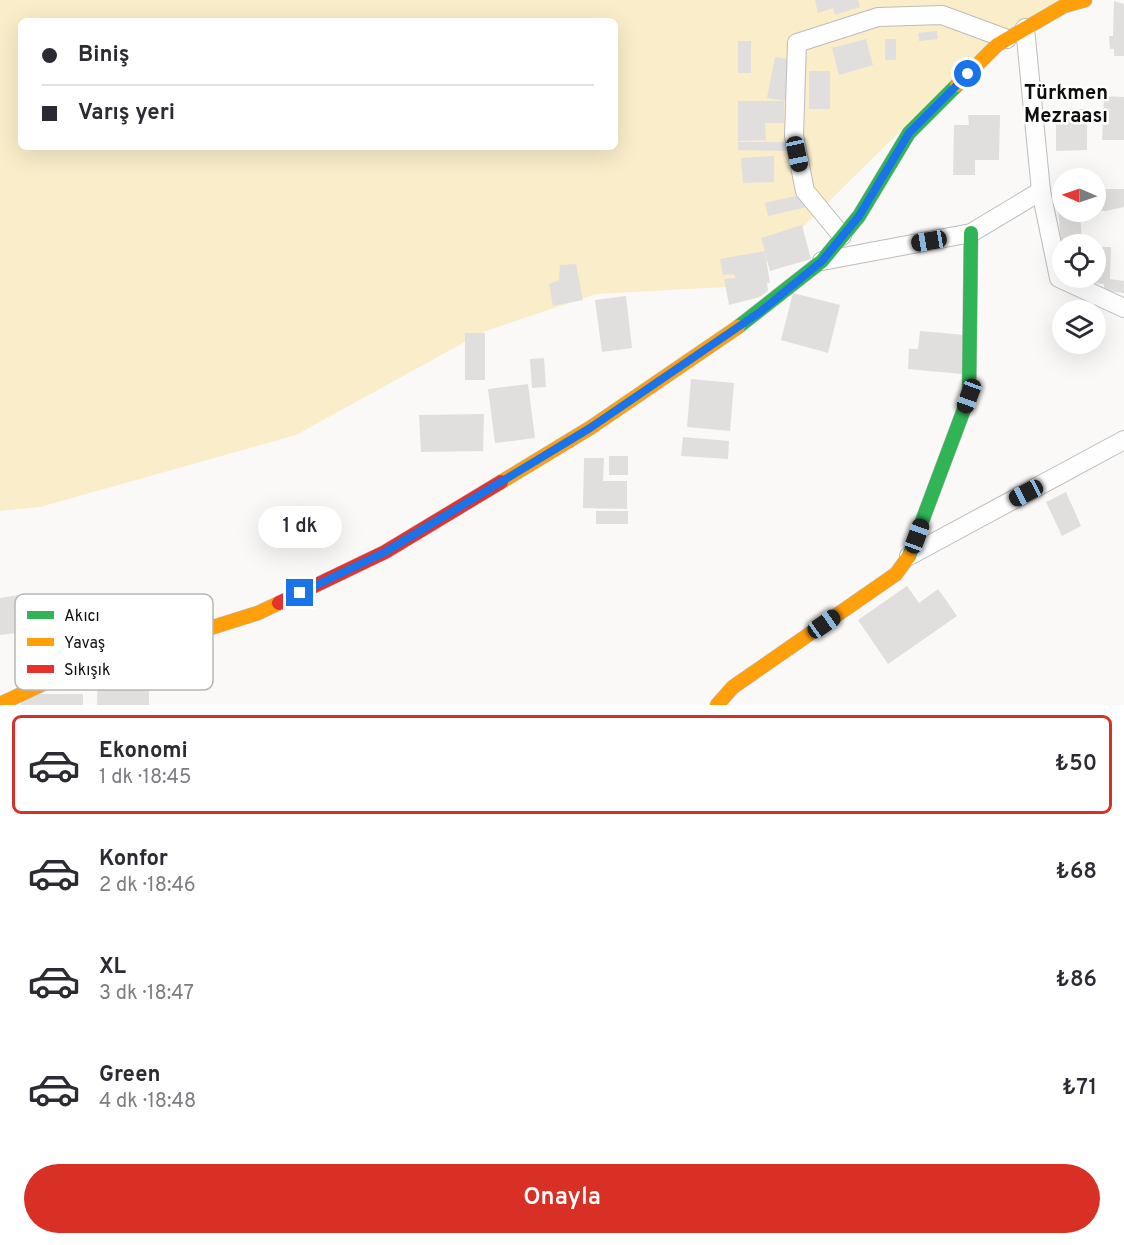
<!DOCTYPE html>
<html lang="tr">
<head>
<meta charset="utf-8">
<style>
	body { margin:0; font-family:Overpass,sans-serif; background:#f2f2f3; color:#2b2b33; height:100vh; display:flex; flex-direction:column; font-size:22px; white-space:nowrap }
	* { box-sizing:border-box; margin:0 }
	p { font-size:20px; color:#7c7c81 }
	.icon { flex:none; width:33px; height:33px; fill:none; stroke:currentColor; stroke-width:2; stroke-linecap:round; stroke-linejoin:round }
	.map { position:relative; height:705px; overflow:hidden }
	.sheet { display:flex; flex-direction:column; background:#fff; flex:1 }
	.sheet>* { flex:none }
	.guide { position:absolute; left:18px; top:18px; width:600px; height:132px; border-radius:9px; box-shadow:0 6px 24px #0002; display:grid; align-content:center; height:132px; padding:0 24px; background:#fff }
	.needle { width:39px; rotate:272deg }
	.tools { position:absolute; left:1052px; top:168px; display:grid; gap:12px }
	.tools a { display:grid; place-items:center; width:54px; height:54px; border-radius:50%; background:#fff; box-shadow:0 6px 24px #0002; font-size:30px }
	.end { position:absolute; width:27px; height:27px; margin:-14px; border:8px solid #1a73e8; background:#fff; box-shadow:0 0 0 3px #fff }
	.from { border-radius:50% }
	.bubble { position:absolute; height:42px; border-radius:21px; background:#fff; box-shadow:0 6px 24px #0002; font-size:20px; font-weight:600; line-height:42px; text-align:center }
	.car { position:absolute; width:18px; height:36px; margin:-18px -9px; border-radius:8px; box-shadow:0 0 4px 2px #0007; background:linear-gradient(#222 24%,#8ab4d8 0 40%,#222 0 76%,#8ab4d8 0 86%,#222 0) }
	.guide b { display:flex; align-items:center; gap:21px; height:57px; font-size:22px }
	.guide b+b { border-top:2px solid #e1e1e2 }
	.guide i { width:15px; height:15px; background:#2b2b33 }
	ul { padding:10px 0 0; list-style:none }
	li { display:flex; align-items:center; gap:18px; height:99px; margin:0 12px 9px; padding:0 12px; border:3px solid transparent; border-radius:9px }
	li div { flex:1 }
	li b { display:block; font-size:22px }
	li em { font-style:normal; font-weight:600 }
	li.selected { border-color:#d93025 }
	li>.icon { width:54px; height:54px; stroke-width:1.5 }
	.cta { display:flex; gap:12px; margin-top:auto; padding:12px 24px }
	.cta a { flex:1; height:69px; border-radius:36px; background:#d93025; color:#fff; font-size:24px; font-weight:600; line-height:69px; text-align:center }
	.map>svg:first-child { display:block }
	.green { fill:#f9edca; fill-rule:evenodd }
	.building { fill:#e0dfde }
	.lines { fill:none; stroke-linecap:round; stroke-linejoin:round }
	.street-casing { stroke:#bdbcbb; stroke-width:20 }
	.fast-casing { stroke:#bdbcbb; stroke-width:15 }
	.slow-casing { stroke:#bdbcbb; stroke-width:15 }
	.jam-casing { stroke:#bdbcbb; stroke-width:15 }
	.street { stroke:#fefefe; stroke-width:18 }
	.fast { stroke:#30b455; stroke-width:14 }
	.slow { stroke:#ff9f0a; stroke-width:14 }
	.jam { stroke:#e5322d; stroke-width:14 }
	.route { stroke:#1a73e8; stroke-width:8 }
	.labels { text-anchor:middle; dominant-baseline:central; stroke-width:5; stroke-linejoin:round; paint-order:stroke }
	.quarter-label { font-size:20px; font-weight:bold; fill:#0e0e0d; stroke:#fff }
	.key { fill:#fff; stroke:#b7b7b6; stroke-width:1.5 }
	.key-label { font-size:16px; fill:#0e0e0d }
</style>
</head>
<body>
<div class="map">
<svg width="1124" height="705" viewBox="0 0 1124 705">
	<rect width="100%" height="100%" fill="#faf9f8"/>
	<path class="green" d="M0 0H1074L940 92 743 286 596 294 483 332 296 435 40 507 0 511ZM21 21H615V147H21Z"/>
	<g class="building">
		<polygon points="815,0 858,0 860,7 835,15 833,8 818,13"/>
		<polygon points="1114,1 1124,4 1124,56 1114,56 1114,49 1110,49 1109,36 1113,36"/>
		<polygon points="937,31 938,39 919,41 918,33"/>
		<polygon points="866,39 873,65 839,75 832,48"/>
		<rect x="885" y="39" width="11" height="21"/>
		<rect x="738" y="41" width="13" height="32"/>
		<polygon points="775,57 793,60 786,101 767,98"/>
		<rect x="809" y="71" width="21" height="38"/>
		<polygon points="1104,96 1124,97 1124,140 1102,140"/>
		<polygon points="738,101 784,101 784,123 765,123 766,140 738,141"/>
		<polygon points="1056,109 1087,109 1087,150 1056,151"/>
		<polygon points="968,115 1000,115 999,160 975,160 975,175 953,175 954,125 969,125"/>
		<polygon points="738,142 788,142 788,151 738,150"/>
		<polygon points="774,156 774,182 743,183 741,158"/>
		<polygon points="1095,189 1124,189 1124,207 1106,211 1095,211"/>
		<polygon points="804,194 807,207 768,216 765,203"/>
		<polygon points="1057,195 1062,195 1062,212 1080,212 1082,244 1061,244"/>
		<polygon points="802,225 811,259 770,271 765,253 770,283 767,283 768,291 760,297 729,305 724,279 736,278 734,274 723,275 720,259 765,251 761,238"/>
		<polygon points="1095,247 1111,247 1110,279 1124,281 1124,293 1104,291 1104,284 1092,283 1092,278 1095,278"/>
		<polygon points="576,264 583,300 553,306 549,284 559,280 560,265"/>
		<polygon points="793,293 840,305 828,353 781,340"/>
		<polygon points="626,296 632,348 602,352 595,300"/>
		<polygon points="920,331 965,335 962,374 908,369 909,349 918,349"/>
		<rect x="465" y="333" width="20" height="47"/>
		<polygon points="544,358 546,387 532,388 530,359"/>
		<polygon points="691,379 734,383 730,431 687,427"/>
		<polygon points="528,384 535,438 495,443 488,389"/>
		<polygon points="484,414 483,451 421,452 419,415"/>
		<polygon points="683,437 729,441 728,459 681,456"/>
		<rect x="609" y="456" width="19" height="19"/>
		<polygon points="584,458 604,458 603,481 627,481 627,509 583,508"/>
		<polygon points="1066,492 1081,526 1062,536 1046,502"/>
		<rect x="596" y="511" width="32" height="13"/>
		<polygon points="907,586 919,603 938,589 957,616 888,664 858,620"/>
		<polygon points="19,595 24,632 0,635 0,598"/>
		<polygon points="98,676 149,676 149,705 97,705"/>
		<rect x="21" y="694" width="62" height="11"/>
	</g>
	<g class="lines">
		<defs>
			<g id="street">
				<polyline points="1025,28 1041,191"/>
				<polyline points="842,236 805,191 794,136 797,43 878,17 942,15 1007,39"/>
				<polyline points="822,261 971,233 1041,191 1059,278 1124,308"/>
				<polyline points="909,556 1124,440"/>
			</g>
			<g id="fast">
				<polyline points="738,327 822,261 859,216 909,133 957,85"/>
				<polyline points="909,556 969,396 971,233"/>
			</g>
			<g id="slow">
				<polyline points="957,85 997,45 1064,6 1085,0"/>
				<polyline points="501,482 590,428 738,327"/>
				<polyline points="0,704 67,673 258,613 279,603"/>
				<polyline points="717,705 733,687 896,574 909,556"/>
			</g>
			<polyline id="jam" points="279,603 385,552 501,482"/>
		</defs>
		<use href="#street" class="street-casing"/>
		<use href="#fast" class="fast-casing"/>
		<use href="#slow" class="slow-casing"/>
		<use href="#jam" class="jam-casing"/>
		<use href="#street" class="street"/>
		<use href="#fast" class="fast"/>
		<use href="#slow" class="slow"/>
		<use href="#jam" class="jam"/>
	</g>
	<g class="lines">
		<polyline class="route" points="300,593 385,552 590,428 760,312 822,261 859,216 909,133 968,74"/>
	</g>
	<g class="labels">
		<g class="quarter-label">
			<text x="1066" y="94">Türkmen<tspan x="1066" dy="23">Mezraası</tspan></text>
		</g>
	</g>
	<rect x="15" y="594" width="198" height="96" rx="9" class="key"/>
	<rect x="27" y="611" width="27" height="8" fill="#30b455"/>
	<rect x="27" y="638" width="27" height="8" fill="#ff9f0a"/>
	<rect x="27" y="665" width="27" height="8" fill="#e5322d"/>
	<g class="key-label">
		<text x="64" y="621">Akıcı</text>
		<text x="64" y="648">Yavaş</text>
		<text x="64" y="675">Sıkışık</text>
	</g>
</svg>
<div class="tools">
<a><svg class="needle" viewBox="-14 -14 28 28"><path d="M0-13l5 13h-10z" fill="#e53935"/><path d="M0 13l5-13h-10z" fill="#7c7c81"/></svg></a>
<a><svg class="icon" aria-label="locate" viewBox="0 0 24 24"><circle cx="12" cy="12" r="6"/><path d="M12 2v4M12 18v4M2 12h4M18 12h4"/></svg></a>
<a><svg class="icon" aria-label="layers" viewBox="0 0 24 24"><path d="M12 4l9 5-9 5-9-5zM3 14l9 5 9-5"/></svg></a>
</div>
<i class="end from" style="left:968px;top:74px"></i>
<i class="end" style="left:300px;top:593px"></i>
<div class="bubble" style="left:258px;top:506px;width:84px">1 dk</div>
<i class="car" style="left:797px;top:154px;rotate:168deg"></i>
<i class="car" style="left:929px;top:241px;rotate:260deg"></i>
<i class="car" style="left:969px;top:396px;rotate:200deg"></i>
<i class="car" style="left:1026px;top:493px;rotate:242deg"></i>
<i class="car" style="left:917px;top:536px;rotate:20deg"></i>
<i class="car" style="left:824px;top:624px;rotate:55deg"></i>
<div class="guide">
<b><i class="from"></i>Biniş</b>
<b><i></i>Varış yeri</b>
</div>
</div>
<section class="sheet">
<ul>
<li class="selected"><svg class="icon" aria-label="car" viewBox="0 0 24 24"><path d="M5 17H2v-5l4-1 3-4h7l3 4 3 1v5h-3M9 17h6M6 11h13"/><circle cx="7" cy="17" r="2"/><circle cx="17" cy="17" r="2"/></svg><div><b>Ekonomi</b><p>1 dk · 18:45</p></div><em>₺50</em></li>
<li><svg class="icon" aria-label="car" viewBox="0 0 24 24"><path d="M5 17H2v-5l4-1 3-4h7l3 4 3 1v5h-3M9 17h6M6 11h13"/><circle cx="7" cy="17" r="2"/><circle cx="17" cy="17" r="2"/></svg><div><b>Konfor</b><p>2 dk · 18:46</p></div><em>₺68</em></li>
<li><svg class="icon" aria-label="car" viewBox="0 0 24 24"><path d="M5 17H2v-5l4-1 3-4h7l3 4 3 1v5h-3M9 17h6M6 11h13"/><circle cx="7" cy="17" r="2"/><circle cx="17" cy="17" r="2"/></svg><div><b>XL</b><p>3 dk · 18:47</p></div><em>₺86</em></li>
<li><svg class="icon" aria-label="car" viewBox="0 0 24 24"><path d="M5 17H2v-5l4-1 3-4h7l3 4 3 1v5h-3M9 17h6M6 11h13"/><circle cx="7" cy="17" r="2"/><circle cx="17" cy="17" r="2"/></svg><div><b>Green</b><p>4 dk · 18:48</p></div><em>₺71</em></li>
</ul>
<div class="cta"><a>Onayla</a></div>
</section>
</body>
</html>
